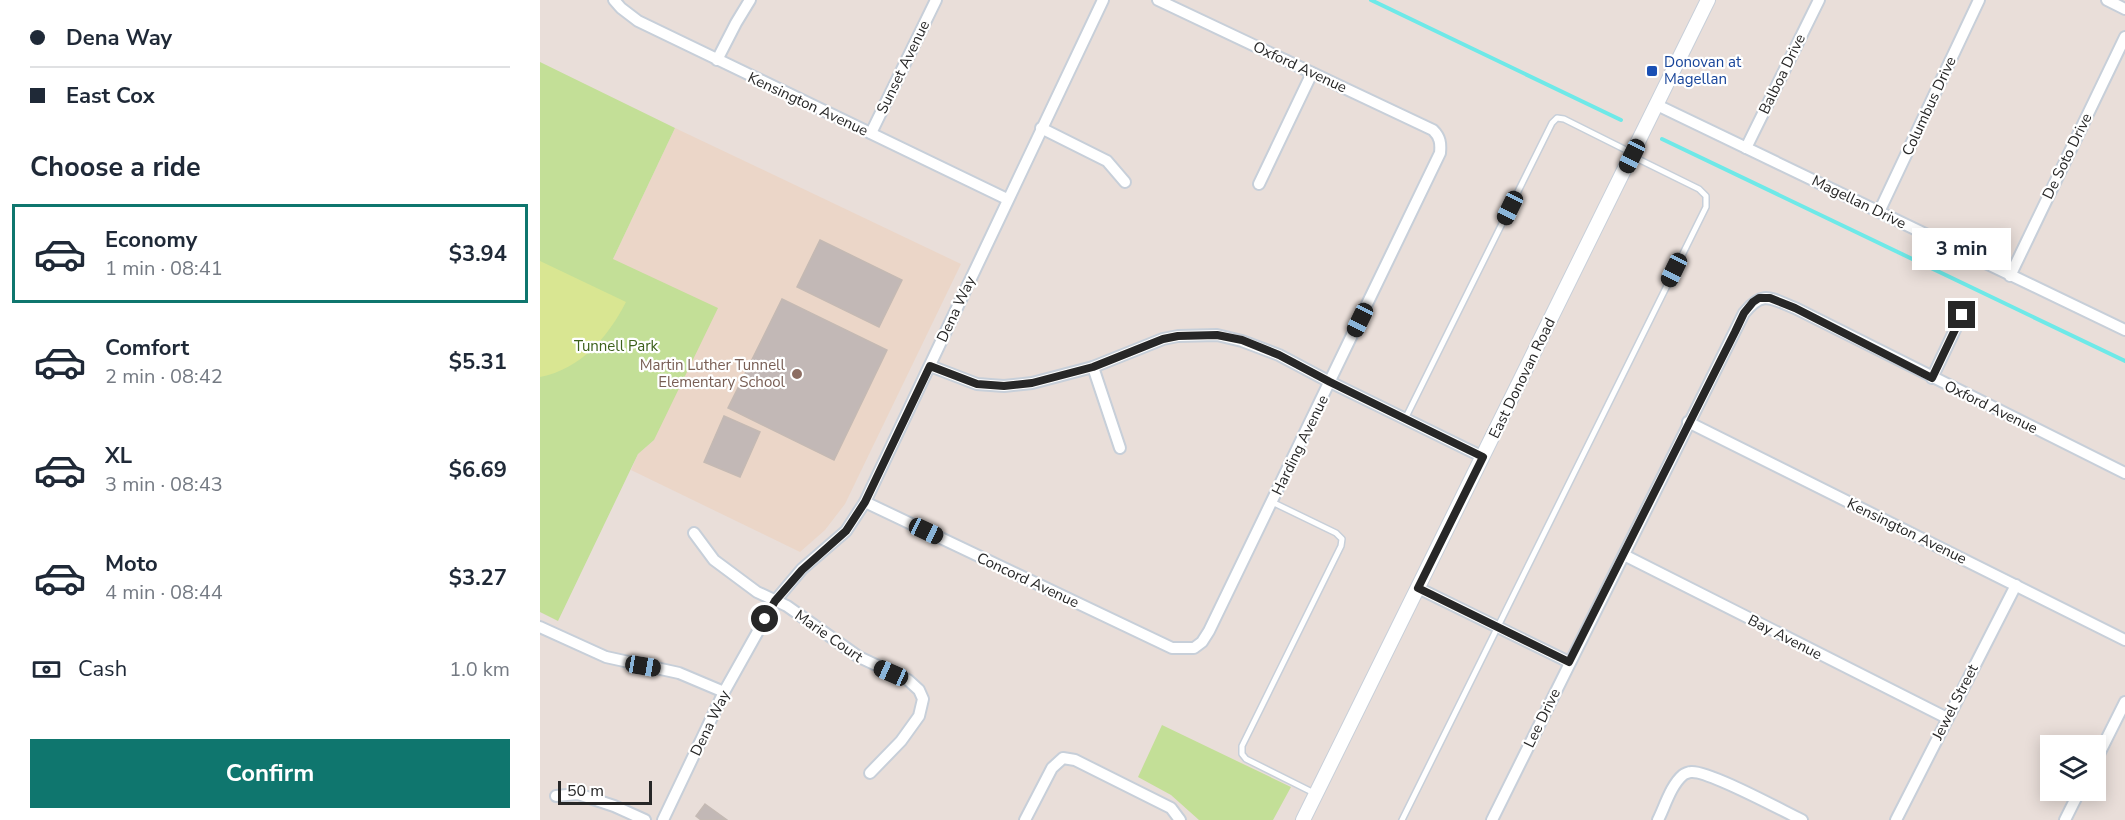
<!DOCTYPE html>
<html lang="en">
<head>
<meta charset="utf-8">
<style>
	body { margin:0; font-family:"Nunito Sans",sans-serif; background:#f6f6f7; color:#1f2937; height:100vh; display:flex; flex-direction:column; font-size:22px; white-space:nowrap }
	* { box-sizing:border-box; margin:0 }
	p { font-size:20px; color:#747a83 }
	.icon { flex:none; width:33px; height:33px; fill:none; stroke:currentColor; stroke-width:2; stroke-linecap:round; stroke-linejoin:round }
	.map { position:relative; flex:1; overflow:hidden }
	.side { display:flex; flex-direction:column; background:#fff; width:540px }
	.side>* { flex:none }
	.hud { display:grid; align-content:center; height:132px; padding:0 30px; background:#fff }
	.controls { position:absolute; left:1500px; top:735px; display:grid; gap:12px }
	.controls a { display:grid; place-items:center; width:66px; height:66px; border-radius:0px; background:#fff; box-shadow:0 3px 15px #0003; font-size:30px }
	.scale { position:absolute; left:18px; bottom:15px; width:94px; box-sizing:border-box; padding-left:6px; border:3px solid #272727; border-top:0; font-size:16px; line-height:21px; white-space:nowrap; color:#272727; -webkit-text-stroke:4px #fff; paint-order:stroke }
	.end { position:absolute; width:27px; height:27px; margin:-14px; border:8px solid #272727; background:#fff; box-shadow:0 0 0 3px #fff }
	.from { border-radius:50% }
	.bubble { position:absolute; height:42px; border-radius:0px; background:#fff; box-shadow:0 3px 15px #0003; font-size:20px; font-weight:700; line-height:42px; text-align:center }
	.car { position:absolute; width:18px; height:36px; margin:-18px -9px; border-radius:8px; box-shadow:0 0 4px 2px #0007; background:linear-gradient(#222 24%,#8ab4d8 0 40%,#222 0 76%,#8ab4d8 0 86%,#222 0) }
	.hud b { display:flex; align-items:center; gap:21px; height:57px; font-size:22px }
	.hud b+b { border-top:2px solid #e0e1e3 }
	.hud i { width:15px; height:15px; background:#1f2937 }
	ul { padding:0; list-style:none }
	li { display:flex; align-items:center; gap:18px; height:99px; margin:0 12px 9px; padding:0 18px; border:3px solid transparent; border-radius:0px }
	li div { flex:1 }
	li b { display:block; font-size:22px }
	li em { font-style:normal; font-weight:700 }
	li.selected { border-color:#0f766e }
	li>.icon { width:54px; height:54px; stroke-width:1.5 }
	h2 { padding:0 30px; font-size:27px; line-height:72px }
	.pay { display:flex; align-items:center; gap:15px; height:66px; padding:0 30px; font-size:22px }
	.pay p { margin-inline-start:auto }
	.action { display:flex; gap:12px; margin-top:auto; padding:12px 30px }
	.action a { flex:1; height:69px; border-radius:0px; background:#0f766e; color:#fff; font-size:24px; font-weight:700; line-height:69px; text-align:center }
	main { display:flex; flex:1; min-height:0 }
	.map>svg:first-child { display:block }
	.education { fill:#ebd6c8 }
	.green { fill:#c3df97 }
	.pitch { fill:#d9e692 }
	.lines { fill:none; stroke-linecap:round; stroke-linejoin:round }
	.stream { stroke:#6ee9e8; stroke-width:4 }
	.building { fill:#c2b8b6; stroke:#c4b9b3; stroke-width:1.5 }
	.lane-casing { stroke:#c7cfd9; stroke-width:8 }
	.street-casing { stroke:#c7cfd9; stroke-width:14 }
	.secondary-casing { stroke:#c7cfd9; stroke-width:16 }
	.lane { stroke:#fff; stroke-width:5 }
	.street { stroke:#fff; stroke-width:10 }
	.secondary { stroke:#fff; stroke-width:14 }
	.route { stroke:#272727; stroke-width:8 }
	.transit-dot { fill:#1a4fb4; stroke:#fff; stroke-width:2 }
	.education-dot { fill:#8d6e63; stroke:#fff; stroke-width:2 }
	.labels { text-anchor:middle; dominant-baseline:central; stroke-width:4.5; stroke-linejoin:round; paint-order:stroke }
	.transit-label { font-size:15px; fill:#164399; stroke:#fff; text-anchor:start }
	.street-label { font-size:15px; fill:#272727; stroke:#fff }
	.park-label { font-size:15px; fill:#3c601b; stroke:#fff }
	.education-label { font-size:15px; fill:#785e54; stroke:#fff; text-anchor:end }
</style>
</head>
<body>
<main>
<section class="side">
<div class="hud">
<b><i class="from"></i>Dena Way</b>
<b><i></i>East Cox</b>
</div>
<h2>Choose a ride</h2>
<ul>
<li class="selected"><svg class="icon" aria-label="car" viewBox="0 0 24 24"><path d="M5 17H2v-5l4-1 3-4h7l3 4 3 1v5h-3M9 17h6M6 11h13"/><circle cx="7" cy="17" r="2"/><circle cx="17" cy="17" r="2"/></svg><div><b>Economy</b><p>1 min · 08:41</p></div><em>$3.94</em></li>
<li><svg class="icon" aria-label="car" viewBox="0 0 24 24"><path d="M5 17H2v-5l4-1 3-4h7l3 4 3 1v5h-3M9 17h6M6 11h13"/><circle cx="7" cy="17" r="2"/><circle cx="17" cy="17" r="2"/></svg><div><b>Comfort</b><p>2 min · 08:42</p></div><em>$5.31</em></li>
<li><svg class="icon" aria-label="car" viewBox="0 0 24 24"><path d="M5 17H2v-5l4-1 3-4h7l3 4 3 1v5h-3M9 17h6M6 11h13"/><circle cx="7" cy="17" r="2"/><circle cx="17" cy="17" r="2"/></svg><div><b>XL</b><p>3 min · 08:43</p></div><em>$6.69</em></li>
<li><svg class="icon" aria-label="car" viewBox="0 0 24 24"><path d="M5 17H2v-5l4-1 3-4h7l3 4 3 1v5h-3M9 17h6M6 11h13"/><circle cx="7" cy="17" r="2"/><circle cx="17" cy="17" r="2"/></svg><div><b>Moto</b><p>4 min · 08:44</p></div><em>$3.27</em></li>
</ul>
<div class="pay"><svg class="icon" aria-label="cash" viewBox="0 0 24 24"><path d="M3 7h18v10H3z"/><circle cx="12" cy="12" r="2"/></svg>Cash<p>1.0 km</p></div>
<div class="action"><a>Confirm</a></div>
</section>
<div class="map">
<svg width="1585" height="820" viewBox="0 0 1585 820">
	<rect width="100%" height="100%" fill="#e9ded9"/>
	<polygon class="education" points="135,128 421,264 305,504 285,530 260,552 91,470 98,454 114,440 73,259"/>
	<g class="green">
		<polygon points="0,62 135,128 73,259 178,308 114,440 98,454 18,621 0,612"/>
		<polygon points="622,725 751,787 733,820 659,820 631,795 598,777"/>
	</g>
	<path class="pitch" d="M0 261 86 302C68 337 41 369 0 377Z"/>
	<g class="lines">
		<g class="stream">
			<polyline points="831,0 1081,120"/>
			<polyline points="1122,139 1585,361"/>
		</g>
	</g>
	<g class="building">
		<polygon points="280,240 362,280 339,327 257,287"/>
		<polygon points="242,299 347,350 294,460 188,408"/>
		<polygon points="184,416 220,432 200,477 164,462"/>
		<polygon points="165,804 187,820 161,820 156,816"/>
	</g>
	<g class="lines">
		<defs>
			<g id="lane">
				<polyline points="865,419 1012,123 1017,118 1024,119 1092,153"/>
				<polyline points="732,502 796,533 802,539 801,546 702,746 702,754 706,759 774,793"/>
				<polyline points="862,820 1166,207 1166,196 1159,189 1092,156"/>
			</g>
			<g id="street">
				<polyline points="74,0 81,8 98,21 467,199"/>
				<polyline points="1567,0 1585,9"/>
				<polyline points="177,60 196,23 210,0"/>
				<polyline points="1117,105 1585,330"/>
				<polyline points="501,128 567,161 585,182"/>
				<polyline points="331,133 396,0"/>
				<polyline points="1206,148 1279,0"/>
				<polyline points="719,184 772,73"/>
				<polyline points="1339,212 1439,0"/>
				<polyline points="1470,276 1585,37"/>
				<polyline points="390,366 437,384 464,386 492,383 553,367 623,339 638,336 677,335 702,341 739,355 790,382 943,457"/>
				<polyline points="553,367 580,448"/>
				<polyline points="1392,378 1422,315"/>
				<polyline points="1148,422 1585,640"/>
				<path d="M325 502 632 648H654L662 642 669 631 900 153C901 143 900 137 893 130L618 0"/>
				<polyline points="154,533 174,560 217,592 247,606 319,657 368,680 379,690 383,699 379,716 361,741 330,773"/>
				<polyline points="1084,555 1407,718"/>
				<polyline points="878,588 1029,662"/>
				<polyline points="0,627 66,657 139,673 184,692"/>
				<polyline points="1556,760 1585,702"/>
				<polyline points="16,796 38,794 74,806 105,820"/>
				<polyline points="123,820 184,692 235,601 262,569 306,531 325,502 563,0"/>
				<polyline points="485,820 512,768 523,758 535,760 631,808 640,820"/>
				<path d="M952 820 1204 313C1223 290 1230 298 1255 308L1585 473"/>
				<path d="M1118 820C1125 806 1131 785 1143 775 1144 774 1149 772 1151 772 1168 770 1243 811 1262 820"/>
				<polyline points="1356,820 1476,585"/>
				<polyline points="1525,820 1540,790"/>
			</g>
			<polyline id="secondary" points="763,820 1168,0"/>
		</defs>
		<use href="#lane" class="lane-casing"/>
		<use href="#street" class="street-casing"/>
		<use href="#secondary" class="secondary-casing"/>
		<use href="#lane" class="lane"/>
		<use href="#street" class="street"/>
		<use href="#secondary" class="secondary"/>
	</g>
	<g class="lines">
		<polyline class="route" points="225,619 235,601 262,570 306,531 325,502 390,366 437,384 464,386 492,383 553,367 623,339 638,336 677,335 702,340 739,355 790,382 943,457 878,588 1029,662 1195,332 1204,313 1213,302 1219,298 1230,298 1255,308 1392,378 1422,315"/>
	</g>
	<rect class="transit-dot" x="1106" y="65" width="12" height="12" rx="3"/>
	<circle class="education-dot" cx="257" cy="374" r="6"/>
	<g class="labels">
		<g class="transit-label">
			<text x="1124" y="62">Donovan at<tspan x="1124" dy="17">Magellan</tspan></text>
		</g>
		<g class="street-label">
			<text transform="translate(363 67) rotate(-64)">Sunset Avenue</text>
			<text transform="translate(760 67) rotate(25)">Oxford Avenue</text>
			<text transform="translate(1242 74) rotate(-64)">Balboa Drive</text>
			<text transform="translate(268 104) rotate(25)">Kensington Avenue</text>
			<text transform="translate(1389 106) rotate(-65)">Columbus Drive</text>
			<text transform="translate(1527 156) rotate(-64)">De Soto Drive</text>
			<text transform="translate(1319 202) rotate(26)">Magellan Drive</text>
			<text transform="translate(416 309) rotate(-65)">Dena Way</text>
			<text transform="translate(982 378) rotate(-64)">East Donovan Road</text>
			<text transform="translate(1451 407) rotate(26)">Oxford Avenue</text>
			<text transform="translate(760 445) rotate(-64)">Harding Avenue</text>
			<text transform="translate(1367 531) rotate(26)">Kensington Avenue</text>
			<text transform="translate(488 580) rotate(25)">Concord Avenue</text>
			<text transform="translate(289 636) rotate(35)">Marie Court</text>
			<text transform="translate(1245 637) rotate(27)">Bay Avenue</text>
			<text transform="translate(1415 702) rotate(-63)">Jewel Street</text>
			<text transform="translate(1002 718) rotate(-64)">Lee Drive</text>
			<text transform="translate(170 723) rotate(-64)">Dena Way</text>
		</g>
		<g class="park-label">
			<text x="76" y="346">Tunnell Park</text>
		</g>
		<g class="education-label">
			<text x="245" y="365">Martin Luther Tunnell<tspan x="245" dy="17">Elementary School</tspan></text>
		</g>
	</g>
</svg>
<div class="controls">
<a><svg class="icon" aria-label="layers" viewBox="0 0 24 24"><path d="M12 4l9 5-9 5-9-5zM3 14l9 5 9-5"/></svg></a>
</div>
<div class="scale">50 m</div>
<i class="end from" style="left:225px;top:619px"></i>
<i class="end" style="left:1422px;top:315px"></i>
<div class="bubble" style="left:1372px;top:228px;width:99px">3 min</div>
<i class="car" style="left:1092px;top:156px;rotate:206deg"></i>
<i class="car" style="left:970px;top:208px;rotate:206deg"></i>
<i class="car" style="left:1134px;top:270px;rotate:206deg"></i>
<i class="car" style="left:820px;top:320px;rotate:206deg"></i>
<i class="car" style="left:386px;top:531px;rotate:115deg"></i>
<i class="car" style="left:103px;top:666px;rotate:100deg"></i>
<i class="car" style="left:351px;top:673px;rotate:294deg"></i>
</div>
</main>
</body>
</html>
